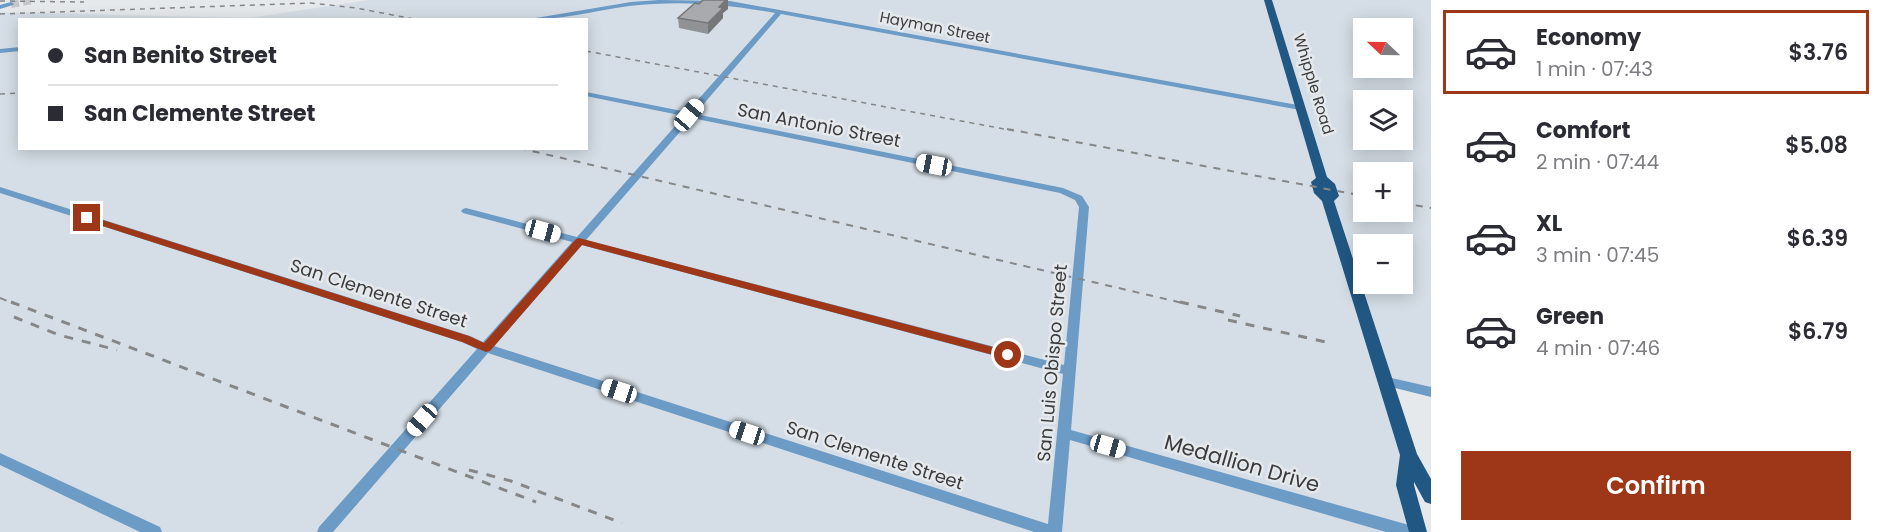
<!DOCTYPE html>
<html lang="en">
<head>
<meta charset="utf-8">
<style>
	body { margin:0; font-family:Poppins,sans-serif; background:#f2f2f3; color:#2b2b33; height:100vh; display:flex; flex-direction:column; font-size:22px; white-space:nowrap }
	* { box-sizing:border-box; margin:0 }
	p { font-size:20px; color:#7c7c81 }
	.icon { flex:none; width:33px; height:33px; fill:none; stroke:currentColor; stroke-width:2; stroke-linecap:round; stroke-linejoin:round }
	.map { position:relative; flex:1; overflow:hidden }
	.panel { display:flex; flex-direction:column; background:#fff; width:450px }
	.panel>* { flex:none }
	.guide { position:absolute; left:18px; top:18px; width:570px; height:132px; border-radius:0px; box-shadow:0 3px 15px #0003; display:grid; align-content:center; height:132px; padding:0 30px; background:#fff }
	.needle { width:39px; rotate:292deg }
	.buttons { position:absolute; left:1353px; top:18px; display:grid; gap:12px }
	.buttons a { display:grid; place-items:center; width:60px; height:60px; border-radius:0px; background:#fff; box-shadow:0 3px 15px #0003; font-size:30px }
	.end { position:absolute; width:27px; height:27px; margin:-14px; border:8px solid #9e3717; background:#fff; box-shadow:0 0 0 3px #fff }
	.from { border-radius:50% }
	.car { position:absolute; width:18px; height:36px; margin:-18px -9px; border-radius:8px; box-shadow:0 0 4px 2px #0007; background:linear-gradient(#fff 24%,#345 0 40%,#fff 0 76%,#345 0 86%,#fff 0) }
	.guide b { display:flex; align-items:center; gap:21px; height:57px; font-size:22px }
	.guide b+b { border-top:2px solid #e1e1e2 }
	.guide i { width:15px; height:15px; background:#2b2b33 }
	ul { padding:10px 0 0; list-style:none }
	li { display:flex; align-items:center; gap:18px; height:84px; margin:0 12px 9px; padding:0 18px; border:3px solid transparent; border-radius:0px }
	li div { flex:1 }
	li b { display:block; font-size:22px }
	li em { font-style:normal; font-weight:600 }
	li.current { border-color:#9e3717 }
	li>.icon { width:54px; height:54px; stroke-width:1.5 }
	.button { display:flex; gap:12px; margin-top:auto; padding:12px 30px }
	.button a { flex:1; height:69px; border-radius:0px; background:#9e3717; color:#fff; font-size:24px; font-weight:600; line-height:69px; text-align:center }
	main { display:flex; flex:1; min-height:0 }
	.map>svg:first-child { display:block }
	.built { fill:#d5dee6; fill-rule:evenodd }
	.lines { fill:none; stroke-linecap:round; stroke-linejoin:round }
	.minor-tunnel { stroke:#c4c6c8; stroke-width:8; stroke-dasharray:8 4; stroke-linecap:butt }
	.minor { fill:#6c9bc6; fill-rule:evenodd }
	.major { fill:#215783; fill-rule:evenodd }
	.rail-far2 { stroke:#858789; stroke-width:1.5; stroke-dasharray:5 5; stroke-linecap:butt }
	.rail-far1 { stroke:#858789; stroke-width:2; stroke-dasharray:7 7; stroke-linecap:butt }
	.rail { stroke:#858789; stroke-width:3; stroke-dasharray:9 9; stroke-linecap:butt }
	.wall { fill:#909295 }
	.shaded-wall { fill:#767779 }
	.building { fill:#a8aaad; stroke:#767779; stroke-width:1.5 }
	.route { fill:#9e3717 }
	.labels { text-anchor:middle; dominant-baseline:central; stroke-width:5; stroke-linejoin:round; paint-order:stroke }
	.far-street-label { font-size:15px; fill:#3b3c3d; stroke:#e6e9eb }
	.street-label { font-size:18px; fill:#3b3c3d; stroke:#e6e9eb }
	.near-street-label { font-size:21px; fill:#3b3c3d; stroke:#e6e9eb }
</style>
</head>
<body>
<main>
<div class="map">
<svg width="1431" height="532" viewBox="0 0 1431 532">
	<rect width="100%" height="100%" fill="#e6e9eb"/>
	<path class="built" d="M368 0H1431V392L1388 382 1418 532H0V12L249 18ZM20 20H586V148H20ZM1364 28H1402V68H1364ZM1364 100H1402V140H1364ZM1364 172H1402V212H1364ZM1364 244H1402V284H1364Z"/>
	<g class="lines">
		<polyline class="minor-tunnel" points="11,4 33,0"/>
		<g class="minor">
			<path d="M659 0 730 1 1303 106 1304 108 1300 110 781 14 695 114 1063 188 1082 196 1089 207 1071 430 1409 525 1414 527 1416 532H1386L1070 440 1062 532H1034L488 353 333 532H317L319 527 477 349 462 342 0 193V187L470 336 483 342 572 242 463 213 461 211 463 209 466 208 577 237 684 116 586 96V92L687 112 775 13C725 4 681 0 629 6 594 11 559 20 524 20L631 2ZM692 118 1060 193 1075 200 1079 207 1064 365 586 240ZM582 245 1063 374 1048 524 494 346Z"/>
			<polygon points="11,2 14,4 13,5 0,9 0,5"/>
			<polygon points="20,47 20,51 0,53 0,49"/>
			<polygon points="1387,377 1431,387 1431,397 1383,385 1381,382 1383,379"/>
			<polygon points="0,453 160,527 162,532 140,532 0,465"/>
		</g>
		<polygon class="major" points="1264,0 1272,0 1327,177 1335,184 1339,196 1334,201 1417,454 1431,479 1431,504 1425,502 1414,482 1414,485 1427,532 1409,532 1396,485 1400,455 1322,201 1314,193 1311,182 1316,178"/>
		<g class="rail-far2">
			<polyline points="0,1 84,2"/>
			<polyline points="0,14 311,3 356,8 419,20"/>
			<polyline points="586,51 1015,131"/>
			<polyline points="0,94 20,93"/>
		</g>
		<g class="rail-far1">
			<polyline points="1007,129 1364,196"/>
			<polyline points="519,148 1187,304"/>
			<polyline points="1402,203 1431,208"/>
			<polyline points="0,298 15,304"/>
		</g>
		<g class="rail">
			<polyline points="11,302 536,502"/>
			<polyline points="1180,302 1240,316"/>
			<polyline points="14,317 59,335 117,350"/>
			<polyline points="1228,320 1330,343"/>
			<polyline points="469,470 511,481 622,523"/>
		</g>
	</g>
	<polygon class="wall" points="703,0 728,0 728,9 723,13 723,18 708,34 679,28 678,18"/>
	<polygon class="shaded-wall" points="726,0 728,0 728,9 723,13 723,18 708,34 708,23 719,7"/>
	<polygon class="building" points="703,0 726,0 719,7 723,8 708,23 678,18 695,3 699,4"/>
	<polygon class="route" points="87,215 469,336 484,343 576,239 579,238 1008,351 1014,355 1008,359 582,245 490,351 486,352 462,342 84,220 82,218"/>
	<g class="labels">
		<g class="far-street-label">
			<text transform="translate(935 27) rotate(11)">Hayman Street</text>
			<text transform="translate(1314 84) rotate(73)">Whipple Road</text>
		</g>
		<g class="street-label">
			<text transform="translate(819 125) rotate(11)">San Antonio Street</text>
			<text transform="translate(379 293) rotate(18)">San Clemente Street</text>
			<text transform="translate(1052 363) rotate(-85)">San Luis Obispo Street</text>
			<text transform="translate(875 455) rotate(18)">San Clemente Street</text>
		</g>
		<g class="near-street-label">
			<text transform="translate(1242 463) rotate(16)">Medallion Drive</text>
		</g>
	</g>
</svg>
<div class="buttons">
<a><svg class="needle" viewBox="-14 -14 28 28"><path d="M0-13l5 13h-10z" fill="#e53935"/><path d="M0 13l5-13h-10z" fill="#7c7c81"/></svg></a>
<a><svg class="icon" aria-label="layers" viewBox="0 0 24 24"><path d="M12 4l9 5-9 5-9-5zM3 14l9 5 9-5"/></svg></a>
<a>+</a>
<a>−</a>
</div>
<i class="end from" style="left:1008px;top:355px"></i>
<i class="end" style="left:87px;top:218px"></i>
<i class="car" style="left:689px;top:115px;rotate:40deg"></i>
<i class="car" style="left:934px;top:165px;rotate:281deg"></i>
<i class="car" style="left:543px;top:231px;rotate:105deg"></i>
<i class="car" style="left:619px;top:391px;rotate:288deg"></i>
<i class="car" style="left:422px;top:420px;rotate:221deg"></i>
<i class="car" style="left:747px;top:433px;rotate:288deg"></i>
<i class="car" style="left:1108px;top:446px;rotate:106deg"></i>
<div class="guide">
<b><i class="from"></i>San Benito Street</b>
<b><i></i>San Clemente Street</b>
</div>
</div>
<section class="panel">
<ul>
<li class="current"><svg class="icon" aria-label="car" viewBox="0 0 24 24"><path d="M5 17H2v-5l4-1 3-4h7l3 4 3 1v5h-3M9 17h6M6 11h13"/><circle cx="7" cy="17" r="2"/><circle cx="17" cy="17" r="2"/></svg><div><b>Economy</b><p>1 min · 07:43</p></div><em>$3.76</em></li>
<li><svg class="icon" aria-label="car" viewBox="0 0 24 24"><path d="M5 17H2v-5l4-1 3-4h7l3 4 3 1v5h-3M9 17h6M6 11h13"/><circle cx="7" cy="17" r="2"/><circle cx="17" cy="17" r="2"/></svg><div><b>Comfort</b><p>2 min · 07:44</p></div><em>$5.08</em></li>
<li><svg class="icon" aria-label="car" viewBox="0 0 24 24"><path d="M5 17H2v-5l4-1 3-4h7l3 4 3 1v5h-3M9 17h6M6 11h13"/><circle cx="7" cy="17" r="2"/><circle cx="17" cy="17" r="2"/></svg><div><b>XL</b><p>3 min · 07:45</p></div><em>$6.39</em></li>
<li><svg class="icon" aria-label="car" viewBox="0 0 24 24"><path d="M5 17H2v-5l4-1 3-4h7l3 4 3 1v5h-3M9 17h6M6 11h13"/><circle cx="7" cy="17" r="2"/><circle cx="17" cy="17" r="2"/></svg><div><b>Green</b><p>4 min · 07:46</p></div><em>$6.79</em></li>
</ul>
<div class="button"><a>Confirm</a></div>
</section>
</main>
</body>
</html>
